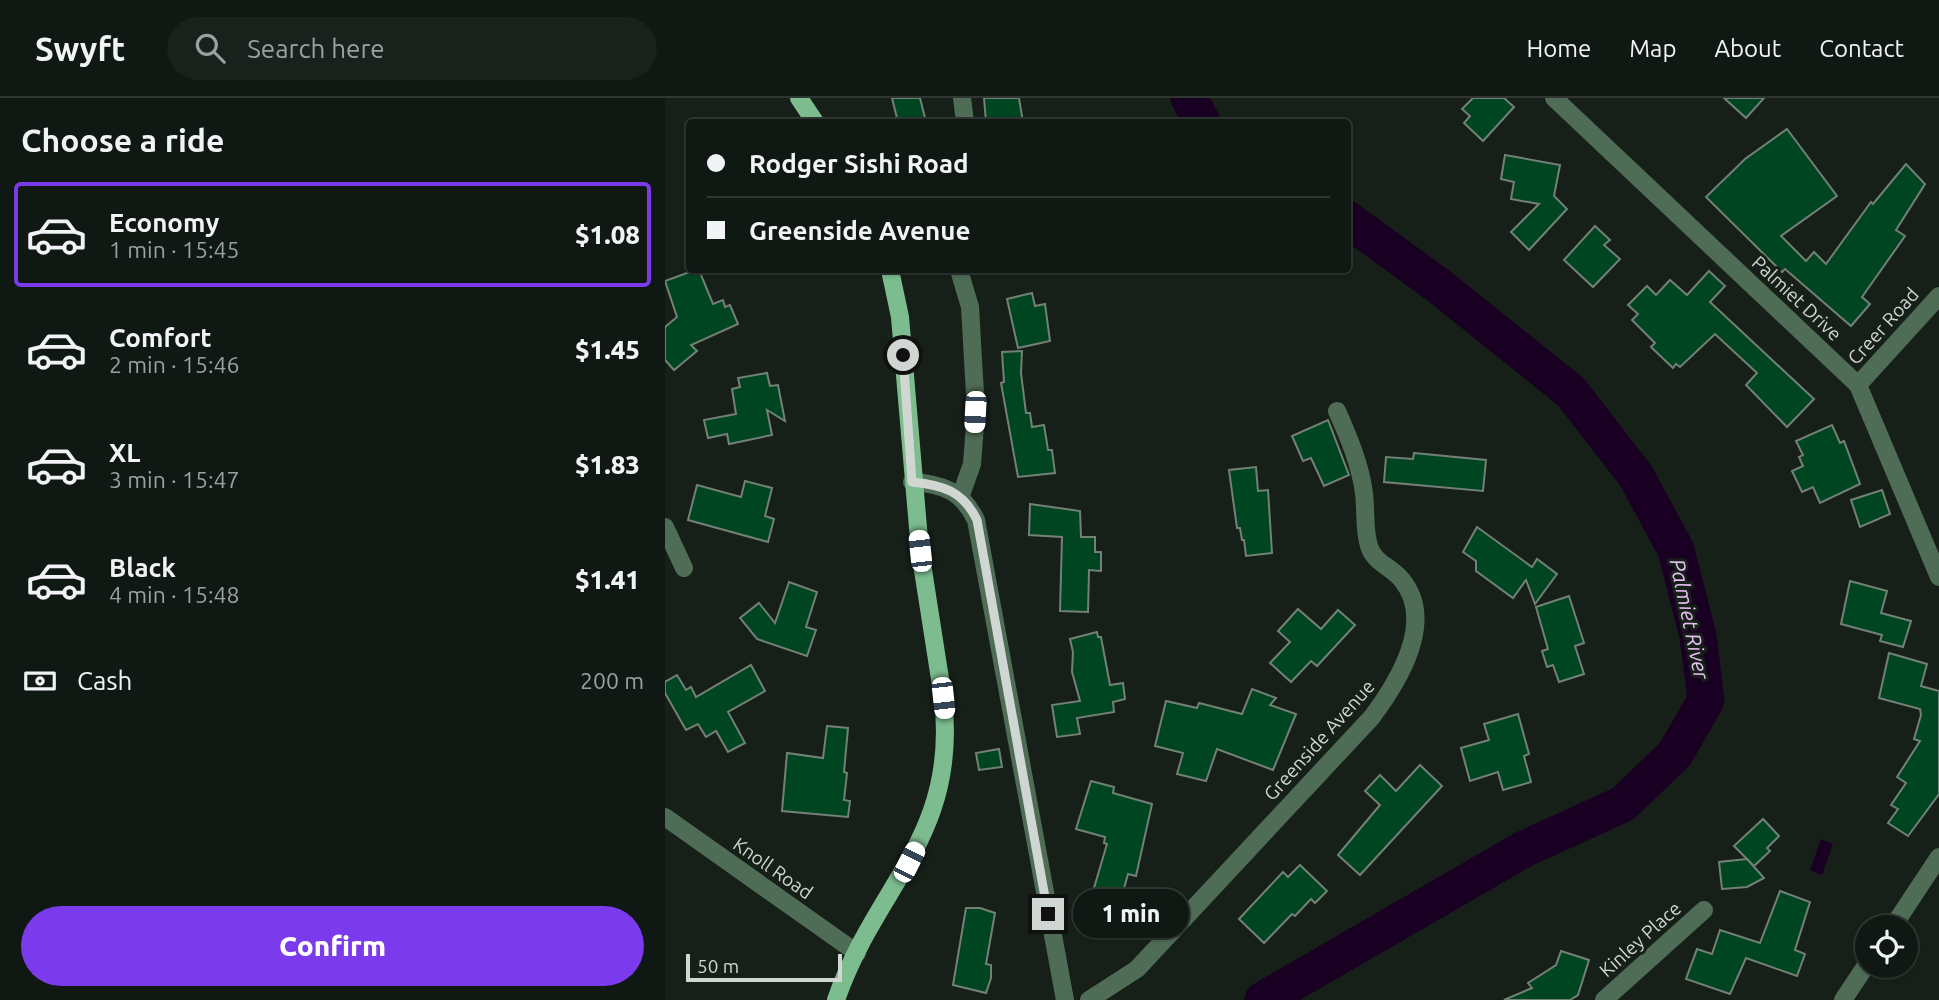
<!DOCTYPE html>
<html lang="en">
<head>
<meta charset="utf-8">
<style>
	body { margin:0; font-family:Ubuntu,sans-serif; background:#19211c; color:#f1f3f6; height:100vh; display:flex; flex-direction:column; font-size:26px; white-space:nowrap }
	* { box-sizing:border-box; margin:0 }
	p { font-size:23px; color:#9ca0a0 }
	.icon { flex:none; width:38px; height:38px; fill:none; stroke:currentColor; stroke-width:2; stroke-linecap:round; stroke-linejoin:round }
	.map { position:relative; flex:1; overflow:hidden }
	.drawer { display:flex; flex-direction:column; background:#101813; width:665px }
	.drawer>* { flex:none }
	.top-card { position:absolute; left:21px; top:21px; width:665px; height:154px; border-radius:7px; box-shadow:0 2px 5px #0004,0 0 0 2px #303733; display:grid; align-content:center; height:154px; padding:0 21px; background:#101813 }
	.buttons { position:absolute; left:1190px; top:817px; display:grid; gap:14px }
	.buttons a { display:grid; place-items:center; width:63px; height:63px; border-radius:50%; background:#101813; box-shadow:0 2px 5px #0004,0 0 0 2px #303733; font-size:35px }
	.scale { position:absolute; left:21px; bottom:18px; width:156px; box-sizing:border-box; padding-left:7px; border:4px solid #d0d7d2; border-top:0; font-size:19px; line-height:24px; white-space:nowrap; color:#d0d7d2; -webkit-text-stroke:5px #162019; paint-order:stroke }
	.end { position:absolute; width:32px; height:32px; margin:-16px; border:9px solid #d0d7d2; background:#111; box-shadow:0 0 0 4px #111 }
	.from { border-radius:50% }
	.bubble { position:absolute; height:49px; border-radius:24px; background:#101813; box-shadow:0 2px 5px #0004,0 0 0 2px #303733; font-size:23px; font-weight:800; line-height:49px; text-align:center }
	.car { position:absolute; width:21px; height:42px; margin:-21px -10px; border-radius:9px; box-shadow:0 0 5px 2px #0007; background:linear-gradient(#fff 24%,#345 0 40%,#fff 0 76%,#345 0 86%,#fff 0) }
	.top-card b { display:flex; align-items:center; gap:24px; height:66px; font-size:26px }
	.top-card b+b { border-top:2px solid #303733 }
	.top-card i { width:18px; height:18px; background:#f1f3f6 }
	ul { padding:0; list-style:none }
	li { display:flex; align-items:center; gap:21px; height:105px; margin:0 14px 10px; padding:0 7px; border:4px solid transparent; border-radius:7px }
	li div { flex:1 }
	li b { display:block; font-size:26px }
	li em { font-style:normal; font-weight:800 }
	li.current { border-color:#7c3aed }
	li>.icon { width:63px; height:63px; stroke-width:1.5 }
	h2 { padding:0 21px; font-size:32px; line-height:84px }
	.pay { display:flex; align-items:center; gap:18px; height:77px; padding:0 21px; font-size:26px }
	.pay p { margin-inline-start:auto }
	.action { display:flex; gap:14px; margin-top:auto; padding:14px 21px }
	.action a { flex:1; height:80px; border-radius:42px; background:#7c3aed; color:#fff; font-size:28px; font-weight:800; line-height:80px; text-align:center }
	header { display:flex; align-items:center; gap:42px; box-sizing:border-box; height:98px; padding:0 35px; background:#101813; border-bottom:2px solid #303733 }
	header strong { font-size:33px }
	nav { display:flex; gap:38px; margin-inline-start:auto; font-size:24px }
	.search { width:490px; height:63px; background:#19211c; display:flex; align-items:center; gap:18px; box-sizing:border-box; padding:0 24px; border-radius:38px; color:#9ca0a0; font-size:26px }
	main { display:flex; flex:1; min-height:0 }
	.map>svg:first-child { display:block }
	.water { fill:#190022 }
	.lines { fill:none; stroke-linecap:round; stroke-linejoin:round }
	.river { stroke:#190022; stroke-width:37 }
	.building { fill:#004521; stroke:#738076; stroke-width:2 }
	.minor { stroke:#4e6c56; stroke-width:18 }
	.major { stroke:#7cbc8f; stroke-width:18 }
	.route { stroke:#d0d7d2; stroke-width:9 }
	.labels { text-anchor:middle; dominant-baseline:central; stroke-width:6; stroke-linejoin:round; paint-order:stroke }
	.street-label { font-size:19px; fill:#d0d7d2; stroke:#162019 }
	.water-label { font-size:21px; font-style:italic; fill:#e8c0f4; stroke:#162019 }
</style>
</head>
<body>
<header>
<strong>Swyft</strong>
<div class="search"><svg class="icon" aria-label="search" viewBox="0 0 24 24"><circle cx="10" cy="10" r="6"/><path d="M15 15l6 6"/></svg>Search here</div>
<nav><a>Home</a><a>Map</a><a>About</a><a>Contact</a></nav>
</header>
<main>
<section class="drawer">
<h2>Choose a ride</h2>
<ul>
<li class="current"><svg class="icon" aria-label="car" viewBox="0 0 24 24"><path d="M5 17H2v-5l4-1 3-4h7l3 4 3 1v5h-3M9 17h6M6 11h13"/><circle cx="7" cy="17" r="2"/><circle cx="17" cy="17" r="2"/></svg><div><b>Economy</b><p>1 min · 15:45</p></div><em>$1.08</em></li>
<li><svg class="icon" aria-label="car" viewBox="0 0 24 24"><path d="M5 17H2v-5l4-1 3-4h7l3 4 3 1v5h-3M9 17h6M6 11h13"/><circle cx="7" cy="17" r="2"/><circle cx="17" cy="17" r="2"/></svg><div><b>Comfort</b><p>2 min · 15:46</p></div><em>$1.45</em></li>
<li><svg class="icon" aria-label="car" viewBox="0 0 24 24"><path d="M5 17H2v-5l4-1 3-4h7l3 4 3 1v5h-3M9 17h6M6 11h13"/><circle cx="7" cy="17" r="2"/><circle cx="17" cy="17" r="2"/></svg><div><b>XL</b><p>3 min · 15:47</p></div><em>$1.83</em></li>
<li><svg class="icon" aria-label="car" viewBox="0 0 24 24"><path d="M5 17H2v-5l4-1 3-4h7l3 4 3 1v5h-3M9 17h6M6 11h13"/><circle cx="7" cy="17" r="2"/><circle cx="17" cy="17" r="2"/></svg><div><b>Black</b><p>4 min · 15:48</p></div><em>$1.41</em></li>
</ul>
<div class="pay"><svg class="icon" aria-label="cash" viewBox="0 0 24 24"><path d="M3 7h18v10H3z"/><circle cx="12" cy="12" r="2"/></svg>Cash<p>200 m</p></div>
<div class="action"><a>Confirm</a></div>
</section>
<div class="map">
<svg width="1274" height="902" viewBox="0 0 1274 902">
	<rect width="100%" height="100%" fill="#162019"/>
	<polygon class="water" points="1156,741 1168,746 1157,777 1145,772"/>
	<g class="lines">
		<g class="river">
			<polyline points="524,0 537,24"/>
			<polyline points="598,902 859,751 958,706 1010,656 1041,602 1033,538 1011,452 971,378 906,294 774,188 682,121"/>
		</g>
	</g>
	<g class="building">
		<polygon points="227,0 255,0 261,24 233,24"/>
		<polygon points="319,0 354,0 358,24 321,24"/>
		<polygon points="808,0 839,0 849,9 818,43 799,25 805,18 797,11"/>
		<polygon points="1059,0 1099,0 1081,20"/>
		<polygon points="1122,31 1172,98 1116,138 1141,163 1149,154 1161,166 1206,104 1208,106 1241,66 1260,86 1231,132 1240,138 1197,199 1205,206 1186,228 1120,171 1117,174 1041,99 1080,61"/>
		<polygon points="840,57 895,67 889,98 902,111 864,152 846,134 874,106 846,101 849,84 836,81"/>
		<polygon points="930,128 945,142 939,147 955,161 928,189 899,162"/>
		<polygon points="30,172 34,172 48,206 58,202 60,209 65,207 73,226 26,247 32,253 9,272 0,262 0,229 12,219 0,183"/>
		<polygon points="1044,173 1060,188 1045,204 1149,301 1122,329 1081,287 1092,275 1050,236 1015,269 1011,266 1008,270 986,249 990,245 967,222 973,216 963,207 982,188 991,197 1005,182 1022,197"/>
		<polygon points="367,195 370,208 380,206 385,243 353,250 342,201"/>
		<polygon points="357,253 356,275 361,315 365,315 367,329 379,327 383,352 387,352 390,375 353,379 336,285 339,284 337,254"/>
		<polygon points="102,275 105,288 113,287 120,323 102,312 107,337 64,346 62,336 43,340 39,322 71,316 67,291 75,289 73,280"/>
		<polygon points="663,322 684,377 659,388 646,360 638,363 627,338"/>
		<polygon points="1167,327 1175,345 1179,343 1195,386 1155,405 1148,389 1137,394 1127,373 1138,368 1134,359 1138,357 1131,343"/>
		<polygon points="749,355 821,362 818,393 719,384 721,359 748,361"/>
		<polygon points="591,369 593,393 603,392 607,455 581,458 579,442 577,442 575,430 572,430 564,372"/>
		<polygon points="80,383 107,390 100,418 109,421 103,444 23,422 32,387 76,399"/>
		<polygon points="1217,392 1225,416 1195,429 1186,402"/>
		<polygon points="365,406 415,413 416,439 430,439 430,454 436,454 436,473 424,472 423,514 395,513 397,439 364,437"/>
		<polygon points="812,429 867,469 872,461 892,476 870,506 861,482 848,500 811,473 811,463 798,454"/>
		<polygon points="1185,483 1222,493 1216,515 1246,523 1238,549 1215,543 1217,537 1176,526"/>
		<polygon points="124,484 152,494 141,529 151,532 142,558 92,541 75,520 94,505 110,525"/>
		<polygon points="904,498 919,545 910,548 919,576 894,584 888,567 882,569 877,553 883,551 871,509"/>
		<polygon points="633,511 656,531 673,512 690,527 652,568 646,563 626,584 605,565 625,544 613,533"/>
		<polygon points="432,534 433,539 436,539 445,587 458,585 460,601 448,604 449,614 412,620 415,636 392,639 387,607 415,603 407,574 408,554 405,541"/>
		<polygon points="1224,555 1262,566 1256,588 1274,593 1274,696 1243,738 1223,725 1233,711 1226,707 1241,685 1232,679 1255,643 1249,641 1256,617 1255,611 1214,600"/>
		<polygon points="86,567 100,593 63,614 80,645 63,654 51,633 41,639 33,626 21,632 0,595 0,584 12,577 21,592 26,589 31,599"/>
		<polygon points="587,591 611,600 605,607 631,616 608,672 552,651 541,683 512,676 518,655 490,648 501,603 532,610 534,605 577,616"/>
		<polygon points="853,616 864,656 859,658 866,684 838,692 833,674 805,683 796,650 824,642 819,626"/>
		<polygon points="162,628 183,630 179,674 182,675 179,702 185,703 183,719 117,713 122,655 158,660"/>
		<polygon points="334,651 337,669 314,672 311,655"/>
		<polygon points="755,667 777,688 695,777 673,757 715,707 700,693 715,677 731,693"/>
		<polygon points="426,683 449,689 448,695 487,706 471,778 463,776 454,808 426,800 442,746 439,745 440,739 411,731"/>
		<polygon points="1098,721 1114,738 1102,750 1105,753 1089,768 1069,748"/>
		<polygon points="1082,761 1099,780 1082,789 1057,791 1054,764"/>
		<polygon points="635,767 662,793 650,805 646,801 630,818 627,816 599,845 574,821 618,774 623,779"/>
		<polygon points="1115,793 1145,804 1130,852 1140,856 1132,878 1081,860 1065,896 1021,881 1032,851 1047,856 1055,832 1095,845"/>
		<polygon points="301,810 315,810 330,815 321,866 326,867 326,880 321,895 288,887"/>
		<polygon points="896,853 924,862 913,897 905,902 839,902 867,890 863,885 891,867"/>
	</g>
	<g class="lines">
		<g class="minor">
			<polyline points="297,0 300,24"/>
			<polyline points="889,0 1193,287 1274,479"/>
			<polyline points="294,172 305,209 311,314 307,366 296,397"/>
			<polyline points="1193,287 1274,198"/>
			<path d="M247 384C278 386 297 393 311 422L400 902"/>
			<polyline points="0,429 19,470"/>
			<polyline points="0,719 192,855"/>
			<polyline points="1227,830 1274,759"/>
			<path d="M424 902 472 871 707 619C733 584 771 524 737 482 727 469 709 465 704 448 699 432 701 412 699 395 695 366 684 340 672 313"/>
			<polyline points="939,902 1039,812"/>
			<polyline points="1178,902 1202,866"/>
		</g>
		<g class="major">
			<polyline points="134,0 150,24"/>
			<path d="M171 902C211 786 294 739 278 600L255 453 235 219 225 172"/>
		</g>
	</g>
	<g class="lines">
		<path class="route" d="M238 257 247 384C278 387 298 393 312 422L383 816"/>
	</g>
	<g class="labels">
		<g class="street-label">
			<text transform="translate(1132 200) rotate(43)">Palmiet Drive</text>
			<text transform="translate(1218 228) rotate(-48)">Creer Road</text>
			<text transform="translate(654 642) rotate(-48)">Greenside Avenue</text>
			<text transform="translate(108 770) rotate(35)">Knoll Road</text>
			<text transform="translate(975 841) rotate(-42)">Kinley Place</text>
		</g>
		<g class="water-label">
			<text transform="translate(1025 521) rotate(78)">Palmiet River</text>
		</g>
	</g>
</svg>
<div class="buttons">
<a><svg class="icon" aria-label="locate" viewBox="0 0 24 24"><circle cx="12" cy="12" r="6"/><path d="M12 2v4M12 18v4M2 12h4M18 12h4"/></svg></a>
</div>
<div class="scale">50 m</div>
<i class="end from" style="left:238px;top:257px"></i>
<i class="end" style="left:383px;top:816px"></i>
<div class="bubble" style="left:408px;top:791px;width:116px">1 min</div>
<i class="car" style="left:310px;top:314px;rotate:183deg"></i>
<i class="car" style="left:255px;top:453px;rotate:354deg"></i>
<i class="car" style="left:278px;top:600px;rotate:174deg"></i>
<i class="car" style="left:244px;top:764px;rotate:27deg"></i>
<div class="top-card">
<b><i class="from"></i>Rodger Sishi Road</b>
<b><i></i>Greenside Avenue</b>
</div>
</div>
</main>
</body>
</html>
